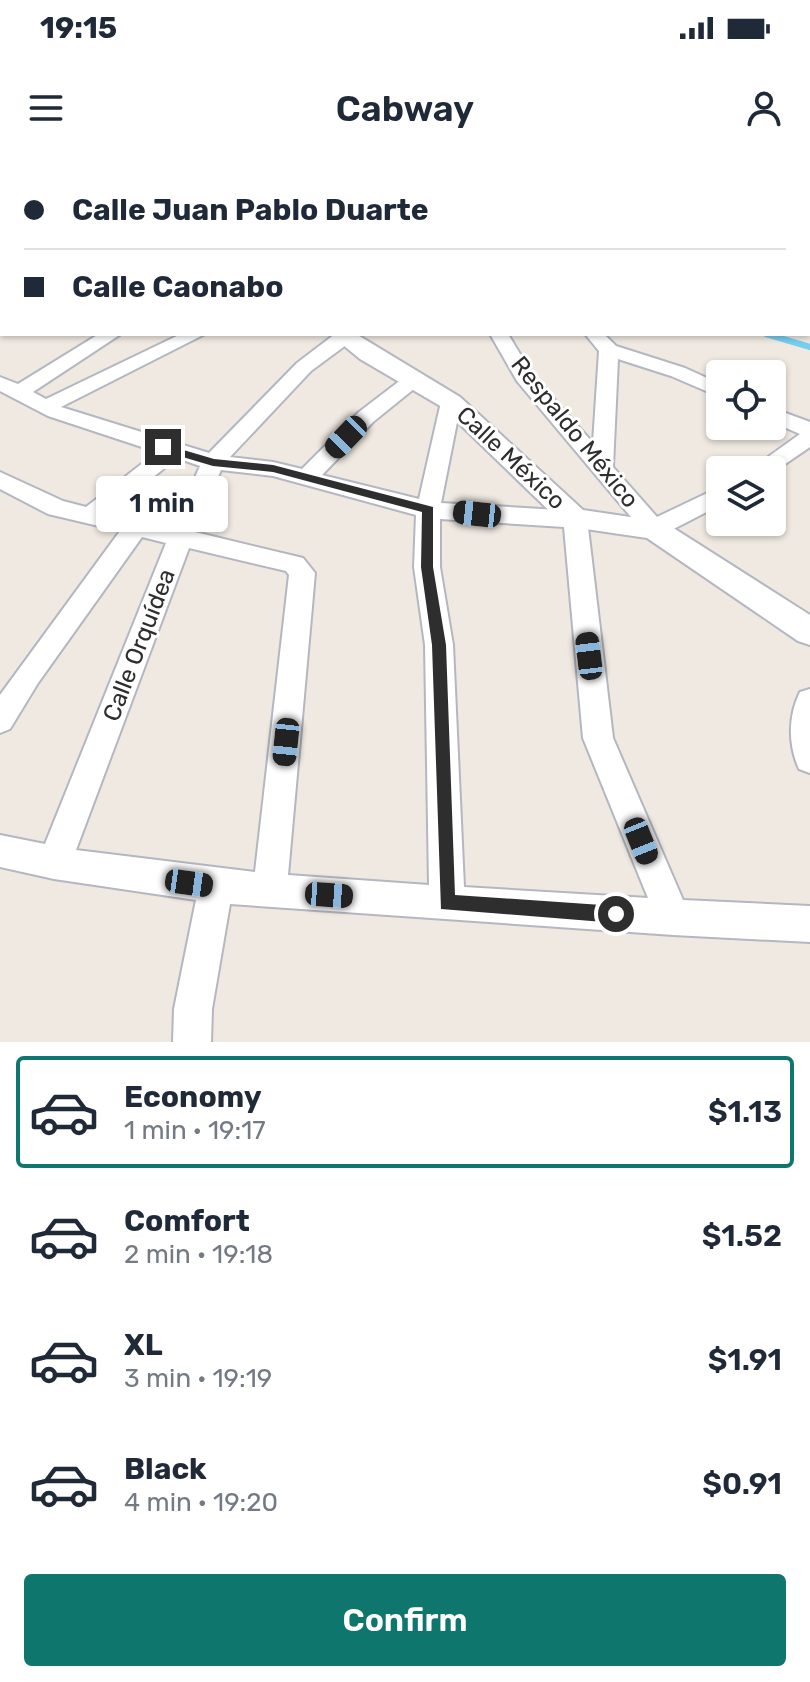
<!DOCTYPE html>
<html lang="en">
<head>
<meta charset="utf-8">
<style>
	body { margin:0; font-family:Rubik,sans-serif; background:#f6f6f7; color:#1f2937; height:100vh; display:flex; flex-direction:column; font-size:30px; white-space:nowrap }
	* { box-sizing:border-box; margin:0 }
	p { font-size:26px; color:#747a83 }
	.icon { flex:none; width:44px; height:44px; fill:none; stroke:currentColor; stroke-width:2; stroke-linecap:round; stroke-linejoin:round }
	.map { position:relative; height:882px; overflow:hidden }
	.side { display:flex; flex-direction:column; background:#fff; flex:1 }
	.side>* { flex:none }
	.banner { position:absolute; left:0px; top:0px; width:810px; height:176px; box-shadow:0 2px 6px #0004; display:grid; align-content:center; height:176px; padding:0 24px; background:#fff }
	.buttons { position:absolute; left:706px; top:200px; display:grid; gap:16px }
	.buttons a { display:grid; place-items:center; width:80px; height:80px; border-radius:8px; background:#fff; box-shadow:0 2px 6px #0004; font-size:40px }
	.end { position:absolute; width:36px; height:36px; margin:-18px; border:10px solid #2e2e2e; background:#fff; box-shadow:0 0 0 4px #fff }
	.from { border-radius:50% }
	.bubble { position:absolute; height:56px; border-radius:8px; background:#fff; box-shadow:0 2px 6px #0004; font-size:26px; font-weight:600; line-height:56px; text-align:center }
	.car { position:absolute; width:24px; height:48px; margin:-24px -12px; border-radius:10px; box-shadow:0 0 6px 2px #0007; background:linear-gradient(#222 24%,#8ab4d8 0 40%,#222 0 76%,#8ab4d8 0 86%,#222 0) }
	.banner b { display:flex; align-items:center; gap:28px; height:76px; font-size:30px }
	.banner b+b { border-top:2px solid #e0e1e3 }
	.banner i { width:20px; height:20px; background:#1f2937 }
	ul { padding:14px 0 0; list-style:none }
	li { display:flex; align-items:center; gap:24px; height:112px; margin:0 16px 12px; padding:0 8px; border:4px solid transparent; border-radius:8px }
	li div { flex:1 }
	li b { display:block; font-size:30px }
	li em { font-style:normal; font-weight:600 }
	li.current { border-color:#0f766e }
	li>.icon { width:72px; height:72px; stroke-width:1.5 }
	.primary-button { display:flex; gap:16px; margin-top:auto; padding:16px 24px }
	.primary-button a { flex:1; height:92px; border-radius:8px; background:#0f766e; color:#fff; font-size:32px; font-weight:600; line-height:92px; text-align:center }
	.status { display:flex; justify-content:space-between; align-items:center; height:56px; padding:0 40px; background:#fff; direction:ltr }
	.status svg { height:22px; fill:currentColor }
	header { display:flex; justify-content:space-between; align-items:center; height:104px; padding:0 24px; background:#fff; font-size:36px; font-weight:600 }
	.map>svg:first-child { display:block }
	.industrial { fill:#e3e1e8 }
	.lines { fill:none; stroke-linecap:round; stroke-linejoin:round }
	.stream { stroke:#75cff0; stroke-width:6 }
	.service-casing { stroke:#b4b7c1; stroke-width:4 }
	.minor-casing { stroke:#b4b7c1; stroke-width:4 }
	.tertiary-casing { stroke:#b4b7c1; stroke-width:4 }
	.service { fill:#fff; fill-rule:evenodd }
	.minor { fill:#fff; fill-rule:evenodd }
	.tertiary { fill:#fff; fill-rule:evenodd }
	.route { fill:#2e2e2e }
	.labels { text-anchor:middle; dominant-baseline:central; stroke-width:6; stroke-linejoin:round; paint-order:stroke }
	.street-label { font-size:24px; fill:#2e2e2e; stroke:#fff }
</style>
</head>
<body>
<div class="status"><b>19:15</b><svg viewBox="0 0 49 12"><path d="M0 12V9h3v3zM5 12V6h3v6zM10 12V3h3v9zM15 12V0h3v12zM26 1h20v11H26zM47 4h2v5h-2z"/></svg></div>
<header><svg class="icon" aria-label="menu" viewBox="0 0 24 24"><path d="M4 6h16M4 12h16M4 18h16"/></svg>Cabway<svg class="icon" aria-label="person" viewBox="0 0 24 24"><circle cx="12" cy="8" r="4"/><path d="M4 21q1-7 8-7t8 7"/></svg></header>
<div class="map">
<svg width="810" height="882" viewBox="0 0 810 882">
	<rect width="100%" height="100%" fill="#efe9e1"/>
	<polygon class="industrial" points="219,0 530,0 528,2"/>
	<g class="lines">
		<polyline class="stream" points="766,174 810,187"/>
		<defs>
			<g id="service">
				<polygon points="209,0 217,0 217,1 210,2"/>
				<polygon points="311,0 319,0 321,2 313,2"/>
				<polygon points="479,0 495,0 492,2"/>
			</g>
			<g id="minor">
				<polygon points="617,0 639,0 641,2 619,2"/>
				<polygon points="810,50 810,60 808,61 808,51"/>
				<rect x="808" y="113" width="2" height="10"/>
				<path d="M99 174H121L33 232 46 239 181 174H205L61 247 209 293 297 203 335 174H361L311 211 230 297 273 302 302 309 359 252 406 216H420L423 220 420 224 373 262 322 315 419 339 441 242 451 236 458 238 461 242 441 343 575 351 583 353 587 359 613 578 683 740 810 746V782L673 775 230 744 212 849 211 882H173L174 849 196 740 54 719 0 707V675L45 684 166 383 142 377 38 523 10 569 0 573V535L120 371 48 354 0 329V312L63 341 86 347 157 292 48 256 0 231V217L18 224ZM177 298 200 306 173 367 110 352ZM221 310 273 316 416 355 414 407 425 485 429 725 288 715 315 413 303 398 195 372ZM440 359 564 367 583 578 648 738 464 727 453 485 440 407ZM189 388 286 411 289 415 255 712 76 690Z"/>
				<polygon points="490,174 508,174 532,214 593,283 599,191 585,174 604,174 616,186 685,208 720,224 720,237 671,216 618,199 613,307 657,357 720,327 720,345 662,375 654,377 646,375 517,221"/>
				<polygon points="772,248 810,262 810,287 772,313 772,310 750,310 800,274 772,262"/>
				<path d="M810 529V613L799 609C788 585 788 556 800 532Z"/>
			</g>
			<g id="tertiary">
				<polygon points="173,0 189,0 190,2 174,2"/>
				<polygon points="330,174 356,174 460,237 583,350 664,362 810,455 810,485 798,481 647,378 565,366 442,247 360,199"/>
			</g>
		</defs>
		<use href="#service" class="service-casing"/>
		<use href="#minor" class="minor-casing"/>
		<use href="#tertiary" class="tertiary-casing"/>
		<use href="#service" class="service"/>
		<use href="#minor" class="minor"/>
		<use href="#tertiary" class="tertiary"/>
	</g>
	<polygon class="route" points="163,284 214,299 273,305 433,347 433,407 446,485 455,735 616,746 622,748 625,754 622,761 616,763 441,749 432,485 421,407 422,352 273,312 213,306 159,290 159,285"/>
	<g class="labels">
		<g class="street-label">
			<text transform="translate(575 272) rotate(51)">Respaldo México</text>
			<text transform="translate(511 298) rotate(43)">Calle México</text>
			<text transform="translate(139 485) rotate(-69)">Calle Orquídea</text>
		</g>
	</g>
</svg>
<div class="buttons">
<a><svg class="icon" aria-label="locate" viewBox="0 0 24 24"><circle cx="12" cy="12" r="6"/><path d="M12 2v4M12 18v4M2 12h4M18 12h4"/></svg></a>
<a><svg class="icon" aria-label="layers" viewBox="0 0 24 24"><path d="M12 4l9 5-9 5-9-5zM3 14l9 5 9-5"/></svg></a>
</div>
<i class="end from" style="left:616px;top:754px"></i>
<i class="end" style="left:163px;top:287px"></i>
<div class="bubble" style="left:96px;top:316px;width:132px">1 min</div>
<i class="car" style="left:346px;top:277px;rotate:224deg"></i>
<i class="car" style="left:477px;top:354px;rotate:276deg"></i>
<i class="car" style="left:589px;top:496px;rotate:353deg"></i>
<i class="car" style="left:286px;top:582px;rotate:186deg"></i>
<i class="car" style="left:641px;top:681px;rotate:158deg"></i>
<i class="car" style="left:189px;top:723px;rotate:98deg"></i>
<i class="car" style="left:329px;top:735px;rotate:94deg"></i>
<div class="banner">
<b><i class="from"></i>Calle Juan Pablo Duarte</b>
<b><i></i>Calle Caonabo</b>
</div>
</div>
<section class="side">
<ul>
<li class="current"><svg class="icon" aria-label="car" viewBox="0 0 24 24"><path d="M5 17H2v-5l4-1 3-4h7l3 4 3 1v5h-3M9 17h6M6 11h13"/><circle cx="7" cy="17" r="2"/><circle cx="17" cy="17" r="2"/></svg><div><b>Economy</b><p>1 min · 19:17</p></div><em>$1.13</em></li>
<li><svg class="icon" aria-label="car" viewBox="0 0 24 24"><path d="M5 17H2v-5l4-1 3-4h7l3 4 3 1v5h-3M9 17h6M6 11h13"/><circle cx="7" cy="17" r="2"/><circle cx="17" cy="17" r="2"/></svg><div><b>Comfort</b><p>2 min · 19:18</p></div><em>$1.52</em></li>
<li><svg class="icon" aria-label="car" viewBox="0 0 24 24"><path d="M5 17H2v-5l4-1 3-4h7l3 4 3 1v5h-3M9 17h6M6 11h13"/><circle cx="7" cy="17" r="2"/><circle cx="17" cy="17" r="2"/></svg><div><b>XL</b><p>3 min · 19:19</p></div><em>$1.91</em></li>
<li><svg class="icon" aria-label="car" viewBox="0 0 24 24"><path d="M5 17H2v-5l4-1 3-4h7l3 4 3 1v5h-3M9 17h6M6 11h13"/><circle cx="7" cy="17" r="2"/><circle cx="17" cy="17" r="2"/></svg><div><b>Black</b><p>4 min · 19:20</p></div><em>$0.91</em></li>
</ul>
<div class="primary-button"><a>Confirm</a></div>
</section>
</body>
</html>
